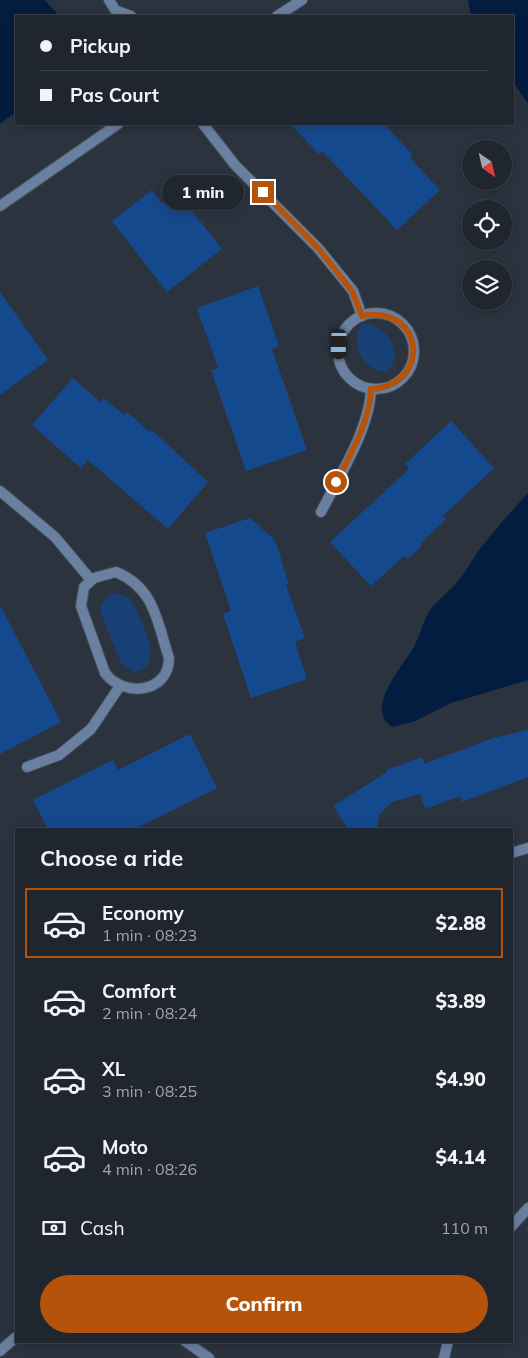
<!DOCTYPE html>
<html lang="en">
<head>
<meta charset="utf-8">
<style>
	body { margin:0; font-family:Mulish,sans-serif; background:#282e37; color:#f1f3f6; height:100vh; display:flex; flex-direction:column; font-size:19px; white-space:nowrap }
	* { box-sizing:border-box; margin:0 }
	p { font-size:16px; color:#a2a5aa }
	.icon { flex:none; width:28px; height:28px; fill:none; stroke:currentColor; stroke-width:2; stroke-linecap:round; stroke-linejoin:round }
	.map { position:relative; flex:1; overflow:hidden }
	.details { position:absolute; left:15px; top:828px; width:498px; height:515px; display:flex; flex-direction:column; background:#20262f; border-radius:0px; box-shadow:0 2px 12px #0003,0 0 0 1px #3d434b }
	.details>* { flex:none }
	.guide { position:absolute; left:15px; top:15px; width:499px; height:110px; border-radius:0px; box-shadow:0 2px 12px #0003,0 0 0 1px #3d434b; display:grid; align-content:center; height:110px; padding:0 25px; background:#20262f }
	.needle { width:32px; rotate:146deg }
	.fabs { position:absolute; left:462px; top:140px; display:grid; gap:10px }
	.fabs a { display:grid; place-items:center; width:50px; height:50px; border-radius:50%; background:#20262f; box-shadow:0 2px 12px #0003,0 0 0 1px #3d434b; font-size:25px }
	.end { position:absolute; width:22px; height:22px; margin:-11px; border:6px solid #b45309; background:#fff; box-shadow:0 0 0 2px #fff }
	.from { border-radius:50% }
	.bubble { position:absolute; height:35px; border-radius:18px; background:#20262f; box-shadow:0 2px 12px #0003,0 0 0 1px #3d434b; font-size:16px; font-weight:800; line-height:35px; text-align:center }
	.car { position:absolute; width:15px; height:30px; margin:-15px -8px; border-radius:6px; box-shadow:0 0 4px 1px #0007; background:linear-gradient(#222 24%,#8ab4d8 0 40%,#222 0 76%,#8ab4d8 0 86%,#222 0) }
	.guide b { display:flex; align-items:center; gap:18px; height:48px; font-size:19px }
	.guide b+b { border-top:1px solid #3d434b }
	.guide i { width:12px; height:12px; background:#f1f3f6 }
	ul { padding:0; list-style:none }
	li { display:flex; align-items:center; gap:15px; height:70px; margin:0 10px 8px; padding:0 15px; border:2px solid transparent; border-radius:0px }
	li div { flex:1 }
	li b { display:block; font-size:19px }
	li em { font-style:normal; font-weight:800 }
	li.selected { border-color:#b45309 }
	li>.icon { width:45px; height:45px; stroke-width:1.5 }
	h2 { padding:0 25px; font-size:22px; line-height:60px }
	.pay { display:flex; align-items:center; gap:12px; height:55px; padding:0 25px; font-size:19px }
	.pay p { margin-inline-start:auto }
	.primary-button { display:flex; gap:10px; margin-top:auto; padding:10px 25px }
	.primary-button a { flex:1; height:58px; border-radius:30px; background:#b45309; color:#fff; font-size:20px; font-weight:800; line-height:58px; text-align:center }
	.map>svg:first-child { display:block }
	.green { fill:#194075 }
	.water { fill:#031d40 }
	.building { fill:#15498d }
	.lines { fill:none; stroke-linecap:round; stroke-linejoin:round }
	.lane-casing { stroke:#474e5a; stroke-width:12 }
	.street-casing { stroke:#474e5a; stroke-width:12 }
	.lane { stroke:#6980a0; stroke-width:10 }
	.street { stroke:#6980a0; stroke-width:10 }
	.route { stroke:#b45309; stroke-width:6 }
</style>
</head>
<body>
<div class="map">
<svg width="528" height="1358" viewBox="0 0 528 1358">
	<rect width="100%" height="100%" fill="#2b333f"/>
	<g class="green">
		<path d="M362 323C385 323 408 354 386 372 361 369 350 345 362 323Z"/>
		<path d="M116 593 130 598C139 618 170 666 133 672L121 663 100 611C102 600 106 596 116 593Z"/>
	</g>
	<g class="water">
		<polygon points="0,0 45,0 59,16 16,16 16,112 0,124"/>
		<polygon points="468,0 528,0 528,104 513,82 512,16 471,16"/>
		<path d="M528 493V680L451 703 413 722 392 727C363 707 404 666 415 645 419 637 426 614 430 610 439 599 450 591 459 580 468 569 474 556 483 545 497 527 513 510 528 493Z"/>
	</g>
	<g class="building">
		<polygon points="290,124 384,124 413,155 410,158 440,190 397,230 322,151 319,154"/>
		<polygon points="152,190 162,203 177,192 222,249 167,292 112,221"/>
		<polygon points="258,286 279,346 272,349 307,450 246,471 211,370 218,368 197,308"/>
		<polygon points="0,292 48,360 0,395"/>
		<polygon points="73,378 100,402 104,398 124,415 127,412 150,432 152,430 208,482 168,529 88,460 81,468 32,425"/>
		<polygon points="451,421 494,468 443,516 446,519 420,544 422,546 408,559 404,556 371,586 330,542 409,469 405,464"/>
		<polygon points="250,518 275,540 289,584 286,585 305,638 295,642 307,679 251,698 223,614 231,611 205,533"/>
		<polygon points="0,605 61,722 0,754"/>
		<polygon points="528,730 528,777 462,802 460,796 425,809 420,794 392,802 379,815 377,829 348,829 333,806 387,772 386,770 422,757 424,764 493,738"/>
		<polygon points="190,734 217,788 135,829 48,829 33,800 113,760 118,770"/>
	</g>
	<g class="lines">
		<defs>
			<g id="lane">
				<path d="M321 512C339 477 370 428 371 389"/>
				<polyline points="27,767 59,755 91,729 120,686"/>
			</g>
			<g id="street">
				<polyline points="109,0 119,16"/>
				<polyline points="117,11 131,16"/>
				<polyline points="277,16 302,0"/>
				<polyline points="203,124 235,165 318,248 353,291 362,316"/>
				<polyline points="0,206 118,124"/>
				<circle cx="376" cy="351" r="38"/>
				<polyline points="0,491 55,537 91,580"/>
				<path d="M116 572C155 588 157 622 169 658 169 693 124 698 105 673L81 606 84 587 94 578Z"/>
				<polyline points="511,853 528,848"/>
				<polyline points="511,1227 528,1208"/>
				<polyline points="185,1341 209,1358"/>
				<polyline points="0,1351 16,1337"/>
				<polyline points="444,1358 448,1341"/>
			</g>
		</defs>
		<use href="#lane" class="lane-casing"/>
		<use href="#street" class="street-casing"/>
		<use href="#lane" class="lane"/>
		<use href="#street" class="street"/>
	</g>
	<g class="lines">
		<path class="route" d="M263 192 318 248 352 291 362 316C424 304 433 385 371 389 370 421 351 454 336 482"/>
	</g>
</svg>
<div class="fabs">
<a><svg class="needle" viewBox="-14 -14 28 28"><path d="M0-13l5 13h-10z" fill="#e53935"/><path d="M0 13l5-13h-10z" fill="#a2a5aa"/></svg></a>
<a><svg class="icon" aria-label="locate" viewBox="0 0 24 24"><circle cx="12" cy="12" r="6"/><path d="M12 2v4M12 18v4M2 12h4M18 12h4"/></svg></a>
<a><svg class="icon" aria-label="layers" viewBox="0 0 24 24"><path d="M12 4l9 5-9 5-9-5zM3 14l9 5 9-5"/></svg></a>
</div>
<i class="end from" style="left:336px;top:482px"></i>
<i class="end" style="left:263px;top:192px"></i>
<div class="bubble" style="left:162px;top:175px;width:82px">1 min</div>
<i class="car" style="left:339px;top:344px;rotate:182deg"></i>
<div class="guide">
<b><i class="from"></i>Pickup</b>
<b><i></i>Pas Court</b>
</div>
<section class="details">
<h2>Choose a ride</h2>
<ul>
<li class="selected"><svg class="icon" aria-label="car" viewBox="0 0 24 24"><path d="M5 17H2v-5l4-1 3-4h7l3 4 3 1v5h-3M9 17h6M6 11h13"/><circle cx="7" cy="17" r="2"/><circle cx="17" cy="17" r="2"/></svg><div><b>Economy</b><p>1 min · 08:23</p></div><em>$2.88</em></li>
<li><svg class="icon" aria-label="car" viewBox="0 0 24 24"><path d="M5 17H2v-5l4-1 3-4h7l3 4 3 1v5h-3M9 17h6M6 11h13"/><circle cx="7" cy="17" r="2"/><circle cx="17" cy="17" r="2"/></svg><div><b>Comfort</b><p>2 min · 08:24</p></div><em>$3.89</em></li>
<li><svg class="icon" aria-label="car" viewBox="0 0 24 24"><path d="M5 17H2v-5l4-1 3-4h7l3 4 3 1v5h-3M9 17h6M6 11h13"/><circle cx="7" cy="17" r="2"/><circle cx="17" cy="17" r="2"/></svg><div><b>XL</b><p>3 min · 08:25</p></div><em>$4.90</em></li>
<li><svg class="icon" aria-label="car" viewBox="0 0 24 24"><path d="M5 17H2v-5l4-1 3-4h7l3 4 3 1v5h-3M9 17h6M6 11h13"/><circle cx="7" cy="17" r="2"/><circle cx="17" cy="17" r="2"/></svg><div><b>Moto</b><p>4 min · 08:26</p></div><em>$4.14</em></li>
</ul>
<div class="pay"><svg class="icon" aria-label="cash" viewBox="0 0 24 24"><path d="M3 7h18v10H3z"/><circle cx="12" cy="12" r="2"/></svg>Cash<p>110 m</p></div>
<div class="primary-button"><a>Confirm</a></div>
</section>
</div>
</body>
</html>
